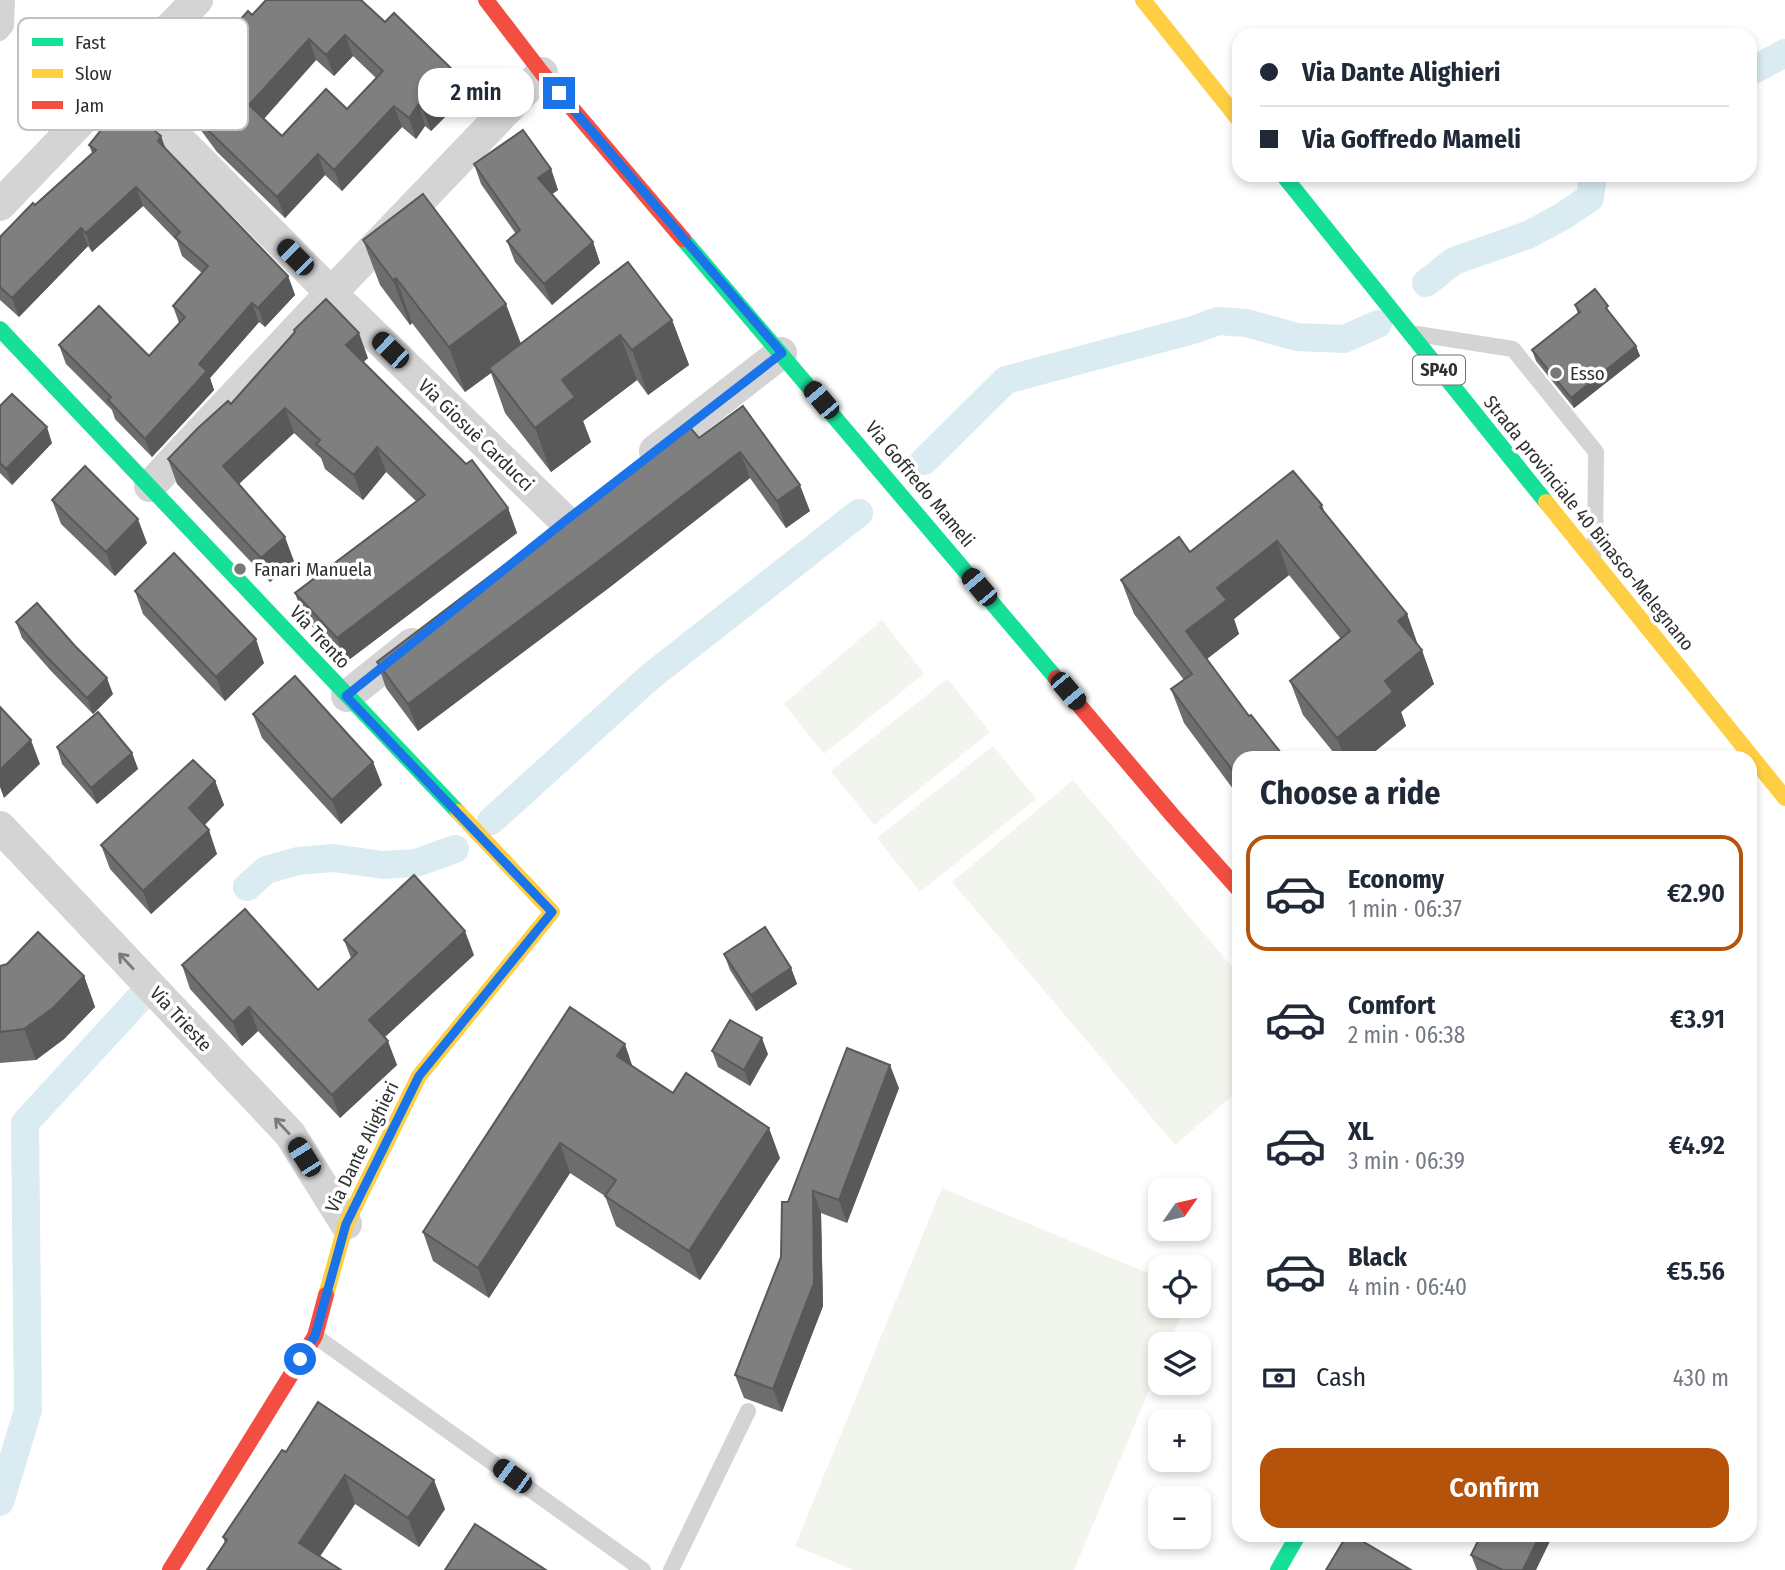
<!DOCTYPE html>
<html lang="en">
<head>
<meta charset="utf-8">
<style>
	body { margin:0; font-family:"Fira Sans Condensed",sans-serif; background:#f6f6f7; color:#1f2937; height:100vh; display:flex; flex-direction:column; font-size:26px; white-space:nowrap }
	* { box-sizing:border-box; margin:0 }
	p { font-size:23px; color:#747a83 }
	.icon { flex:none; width:38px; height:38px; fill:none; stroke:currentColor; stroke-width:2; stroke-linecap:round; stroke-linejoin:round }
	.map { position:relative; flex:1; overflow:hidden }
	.sheet { position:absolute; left:1232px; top:751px; width:525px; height:791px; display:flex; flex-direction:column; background:#fff; border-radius:21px; box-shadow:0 4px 10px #0003 }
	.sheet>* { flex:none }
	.banner { position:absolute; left:1232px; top:28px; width:525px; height:154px; border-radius:21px; box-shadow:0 4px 10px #0003; display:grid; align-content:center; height:154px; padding:0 28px; background:#fff }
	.needle { width:46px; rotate:56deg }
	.fabs { position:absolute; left:1148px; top:1178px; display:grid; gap:14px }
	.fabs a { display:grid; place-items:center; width:63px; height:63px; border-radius:14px; background:#fff; box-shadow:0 4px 10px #0003; font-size:35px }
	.end { position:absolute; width:32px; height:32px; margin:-16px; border:9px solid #1a73e8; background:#fff; box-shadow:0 0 0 4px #fff }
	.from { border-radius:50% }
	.bubble { position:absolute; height:49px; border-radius:21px; background:#fff; box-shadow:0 4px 10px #0003; font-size:23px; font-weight:600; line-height:49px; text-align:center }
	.car { position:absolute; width:21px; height:42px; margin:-21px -10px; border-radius:9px; box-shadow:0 0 5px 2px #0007; background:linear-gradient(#222 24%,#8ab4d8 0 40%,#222 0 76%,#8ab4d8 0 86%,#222 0) }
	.banner b { display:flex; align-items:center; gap:24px; height:66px; font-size:26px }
	.banner b+b { border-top:2px solid #e0e1e3 }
	.banner i { width:18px; height:18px; background:#1f2937 }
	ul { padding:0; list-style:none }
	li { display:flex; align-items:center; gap:21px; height:116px; margin:0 14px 10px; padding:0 14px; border:4px solid transparent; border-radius:21px }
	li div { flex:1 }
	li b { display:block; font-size:26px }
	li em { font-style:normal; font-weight:600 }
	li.selected { border-color:#b45309 }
	li>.icon { width:63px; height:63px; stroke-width:1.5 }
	h2 { padding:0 28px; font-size:32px; line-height:84px }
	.pay { display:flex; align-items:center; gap:18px; height:77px; padding:0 28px; font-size:26px }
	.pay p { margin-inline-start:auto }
	.button { display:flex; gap:14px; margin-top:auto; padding:14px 28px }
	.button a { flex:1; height:80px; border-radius:21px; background:#b45309; color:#fff; font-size:28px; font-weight:600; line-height:80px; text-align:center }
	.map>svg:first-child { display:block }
	.green { fill:#f2f5ed }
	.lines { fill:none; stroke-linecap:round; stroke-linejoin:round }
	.canal { stroke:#daebf2; stroke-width:28 }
	.lane { stroke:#d4d4d4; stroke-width:16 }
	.street { stroke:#d4d4d4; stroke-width:32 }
	.fast { stroke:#16e098; stroke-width:16 }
	.slow { stroke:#ffcf43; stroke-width:16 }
	.jam { stroke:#f24e42; stroke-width:16 }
	.wall { fill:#6d6d6d; fill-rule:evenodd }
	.shaded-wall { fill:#595959 }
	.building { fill:#7f7f7f; stroke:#595959; stroke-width:2; fill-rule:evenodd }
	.oneway { stroke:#7a7a7a }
	.route { stroke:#1a73e8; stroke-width:9 }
	.poi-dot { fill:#787878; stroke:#fff; stroke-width:2.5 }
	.labels { text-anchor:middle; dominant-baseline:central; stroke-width:7; stroke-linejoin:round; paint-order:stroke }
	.shield { fill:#fff; stroke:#6e6e6e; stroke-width:2 }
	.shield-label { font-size:18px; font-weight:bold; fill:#303030 }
	.poi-label { font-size:19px; fill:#303030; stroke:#fff; text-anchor:start }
	.street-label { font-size:19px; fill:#303030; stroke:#fff }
	.key { fill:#fff; stroke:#c1c1c1; stroke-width:2 }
	.key-label { font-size:19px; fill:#303030 }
</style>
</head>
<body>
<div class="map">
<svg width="1785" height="1570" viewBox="0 0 1785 1570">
	<rect width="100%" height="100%" fill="#fff"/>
	<g class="green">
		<polygon points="882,620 924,674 824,754 784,704"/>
		<polygon points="947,679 990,732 874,825 831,771"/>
		<polygon points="993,746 1036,799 920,892 877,838"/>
		<polygon points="1073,780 1239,975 1239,1090 1175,1145 952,882"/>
		<polygon points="942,1188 1160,1278 1160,1306 1185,1306 1169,1344 1160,1344 1160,1364 1074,1570 853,1570 795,1546"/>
	</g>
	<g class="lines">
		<g class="canal">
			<polyline points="1750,72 1785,53"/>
			<polyline points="1426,283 1454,261 1528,235 1563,216 1590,198 1593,175"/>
			<polyline points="924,461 1006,380 1193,330 1218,321 1246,323 1297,337 1344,339 1378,324"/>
			<polyline points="491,821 651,676 859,513"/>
			<polyline points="247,887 266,870 298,861 333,858 383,865 416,863 455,849"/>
			<polyline points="0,1502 28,1410 25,1123 138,1000"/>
		</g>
		<g class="lane">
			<polyline points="0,33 6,26 7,0"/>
			<polyline points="1417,334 1513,349 1596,452 1595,551"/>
			<polyline points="315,1336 643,1570"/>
			<polyline points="671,1570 748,1411"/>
		</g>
		<g class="street">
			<polyline points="121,81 331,293 565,521"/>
			<polyline points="0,205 197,0"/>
			<polyline points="655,451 781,353"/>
			<polyline points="150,486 331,293 542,73"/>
			<polyline points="347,696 412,644"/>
			<polyline points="0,827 290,1134 346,1224"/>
		</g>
		<g class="fast">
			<polyline points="1283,175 1546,502"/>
			<polyline points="683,239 1056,678"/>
			<polyline points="0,329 458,812"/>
			<polyline points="1278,1570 1298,1535"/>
		</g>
		<g class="slow">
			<polyline points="1143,0 1239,120"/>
			<polyline points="1546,502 1785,798"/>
			<polyline points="326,1295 346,1224 419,1076 552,912 458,812"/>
		</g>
		<g class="jam">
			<polyline points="486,0 542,73 683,239"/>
			<polyline points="1056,678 1173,816 1239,890"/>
			<polyline points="170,1570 315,1336 326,1295"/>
		</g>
	</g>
	<g class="wall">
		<path d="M361 0 466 96 431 131 425 126 416 139 402 127 342 191 325 175 285 218 217 152 189 114 182 93 219 66 213 50 252 15ZM353 56 376 78 347 109 282 136 264 119 316 60 334 76Z"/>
		<polygon points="89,145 166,150 288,276 295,295 265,327 259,322 210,378 214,390 152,457 115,419 112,410 66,364 59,345 149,356 179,323 173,306 202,273 182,256 177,241 143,206 92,252 88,246 19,317 0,300 0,237 92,153"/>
		<polygon points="474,164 551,169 558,190 552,194 593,242 600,263 552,305 515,262 507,241 516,234 481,184"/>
		<polygon points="363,240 521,343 672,320 689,365 648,395 637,380 583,421 591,442 551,472 505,413 491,373 465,392 412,323 410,325 380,285"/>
		<polygon points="1575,305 1612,315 1636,346 1640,356 1574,408 1536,361 1532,350 1578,314"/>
		<polygon points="294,330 368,358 363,362 508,508 517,533 346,662 304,618 295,593 416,501 386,472 363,500 325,469 321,458 294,433 239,484 294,561 270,582 177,484 168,459 231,404 295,332"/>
		<polygon points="0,406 52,443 12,485 0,473"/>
		<polygon points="743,406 810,511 786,528 750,478 610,587 418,731 386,688 377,662 699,438"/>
		<polygon points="52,500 147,543 115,576 61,524"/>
		<polygon points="1322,505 1325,513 1407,614 1418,645 1434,684 1401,712 1406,726 1367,758 1338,758 1303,715 1290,681 1341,639 1289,575 1234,619 1239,634 1207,659 1239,758 1239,797 1184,723 1171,689 1184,680 1134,614 1121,580 1190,552"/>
		<polygon points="135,591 264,663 225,701 143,614"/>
		<polygon points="16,622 113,694 93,714 51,671 22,638"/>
		<polygon points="253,714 373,762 382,785 341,824 262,738"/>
		<polygon points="57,747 132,753 138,769 97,804 62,764"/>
		<polygon points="215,781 224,805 204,825 217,854 151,914 110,869 101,845"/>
		<polygon points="344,940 474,955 385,1037 397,1065 340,1118 258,1031 242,1046 190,989 182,965 318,990 351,958"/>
		<polygon points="724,954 791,968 797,984 756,1011 730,970"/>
		<polygon points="0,966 84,976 95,1007 64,1039 36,1060 0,1063"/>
		<polygon points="712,1051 768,1054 750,1086 718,1067"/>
		<polygon points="633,1066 673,1093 780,1158 700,1280 616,1226 605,1196 570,1173 489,1298 433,1261 423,1232"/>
		<polygon points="899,1088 847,1223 821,1213 823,1306 782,1412 744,1398 735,1375 781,1257 788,1202"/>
		<polygon points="286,1452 445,1509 419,1547 355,1504 320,1556 225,1543 223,1537"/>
		<polygon points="1471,1555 1536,1570 1477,1570"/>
	</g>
	<g class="shaded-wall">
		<polygon points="345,35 353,56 334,76 326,55"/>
		<polygon points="309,39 316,60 257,126 249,105"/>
		<polygon points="458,75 466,96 431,131 423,110"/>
		<polygon points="418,105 425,126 416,139 409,118"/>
		<polygon points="394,106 402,127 342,191 334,170"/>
		<polygon points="161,136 168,155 158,141"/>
		<polygon points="318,154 325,175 285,218 277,197"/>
		<polygon points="551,169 558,190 545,199 538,178"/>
		<polygon points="136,187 143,206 92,252 86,233"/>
		<polygon points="81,228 88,246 19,317 12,298"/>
		<polygon points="593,242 600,263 552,305 544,284"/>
		<polygon points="288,276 295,295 265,327 258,308"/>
		<polygon points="396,278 412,323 410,325 393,280"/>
		<polygon points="252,303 259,322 210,378 214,390 152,457 145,439 199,364"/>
		<polygon points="506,304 523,349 489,368 491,373 465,392 449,347"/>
		<polygon points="672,320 689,365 648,395 632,350"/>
		<polygon points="359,333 368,358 355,370 346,345"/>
		<polygon points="620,335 637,380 583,421 591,442 551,472 535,428 562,380"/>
		<polygon points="1636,346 1640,356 1574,408 1571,398"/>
		<polygon points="285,408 294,433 232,490 223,466"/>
		<polygon points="47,427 52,443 12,485 6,469"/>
		<polygon points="377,447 386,472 363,500 354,475"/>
		<polygon points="740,452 750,478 610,587 418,731 408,704"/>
		<polygon points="800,485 810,511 786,528 777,501"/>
		<polygon points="508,508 517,533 346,662 337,638"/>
		<polygon points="138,519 147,543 115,576 106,552"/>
		<polygon points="285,537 294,561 270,582 261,558"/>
		<polygon points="1277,541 1289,575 1234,619 1239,634 1199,665 1186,631 1217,588"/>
		<polygon points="1407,614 1419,649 1398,621"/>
		<polygon points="256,639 264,663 225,701 216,677"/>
		<polygon points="1422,650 1434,684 1401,712 1406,726 1367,758 1345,758 1337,738 1385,681"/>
		<polygon points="107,678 113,694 93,714 87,698"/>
		<polygon points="31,740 40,764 4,798 0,787 0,770"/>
		<polygon points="132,753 138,769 97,804 91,788"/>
		<polygon points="373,762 382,785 341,824 332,800"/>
		<polygon points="215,781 224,805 198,832 189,808"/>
		<polygon points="209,830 217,854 151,914 143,891"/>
		<polygon points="465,931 474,955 377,1044 369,1020"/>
		<polygon points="791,968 797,984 756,1011 751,995"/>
		<polygon points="84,976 95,1007 64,1039 36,1060 24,1029"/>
		<polygon points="249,1007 258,1031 242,1046 233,1022"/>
		<polygon points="762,1038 768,1054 750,1086 744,1070"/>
		<polygon points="388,1041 397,1065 340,1118 332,1095"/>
		<polygon points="625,1044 635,1074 617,1056"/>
		<polygon points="890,1065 899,1088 847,1223 839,1200"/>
		<polygon points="769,1128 780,1158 700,1280 689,1251"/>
		<polygon points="560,1143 570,1173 489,1298 478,1268"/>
		<polygon points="813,1191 821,1213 823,1306 782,1412 773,1389"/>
		<polygon points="345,1475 355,1504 311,1570 299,1543"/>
		<polygon points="434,1480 445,1509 419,1547 408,1518"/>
		<polygon points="1540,1535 1553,1535 1536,1570 1523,1570"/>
	</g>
	<g class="building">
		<path d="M266 0H361L385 22 394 13 458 75 423 110 418 105 409 118 394 106 334 170 318 154 277 197 209 131 182 93 226 61 213 50 248 11 252 15ZM345 35 383 71 347 109 326 89 282 136 249 105 309 39 326 55Z"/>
		<polygon points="122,104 161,136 158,141 288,276 258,308 252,303 199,364 207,371 145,439 108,400 111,397 59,345 99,306 149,356 185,317 173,306 208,266 175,237 180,232 136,187 86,233 81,228 12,298 0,287 0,237 33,203 35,205 96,150 89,145"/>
		<polygon points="523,130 551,169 538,178 593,242 544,284 507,241 520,230 474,164"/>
		<polygon points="423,194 506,304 449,347 396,278 393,280 363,240"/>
		<polygon points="628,262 672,320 632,350 620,335 562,380 575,397 535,428 489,368"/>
		<polygon points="1595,289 1608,306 1606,308 1636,346 1571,398 1532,350 1580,312 1575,305"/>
		<polygon points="326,299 359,333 346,345 466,464 472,460 508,508 337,638 295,593 425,495 377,447 354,475 316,444 320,440 285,408 223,466 285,537 261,558 168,459 198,428 228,401 231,404 295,332 294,330"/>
		<polygon points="12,394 47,427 6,469 0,463 0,406"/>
		<polygon points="743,406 800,485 777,501 740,452 600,560 408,704 377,662 688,425 699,438"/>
		<polygon points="85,466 138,519 106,552 52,500"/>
		<polygon points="1293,471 1322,505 1320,507 1407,614 1398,621 1422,650 1385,681 1393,692 1337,738 1290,681 1350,631 1277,541 1217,588 1227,600 1186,631 1249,716 1251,715 1285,758 1239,758 1239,779 1171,689 1192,674 1121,580 1179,537 1190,552"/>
		<polygon points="174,553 256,639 216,677 135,591"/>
		<polygon points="37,603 75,646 107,678 87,698 45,655 16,622"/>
		<polygon points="295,676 373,762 332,800 253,714"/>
		<polygon points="0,707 31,740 0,770"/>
		<polygon points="98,712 132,753 91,788 57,747"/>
		<polygon points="193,760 215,781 189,808 209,830 143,891 101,845"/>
		<polygon points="414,875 465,931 369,1020 388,1041 332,1095 249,1007 233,1022 182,965 245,909 318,990 357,953 344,940"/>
		<polygon points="765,927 791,968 751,995 724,954"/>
		<polygon points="38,932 84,976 53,1008 24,1029 0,1032 0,966 7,964"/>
		<polygon points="570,1007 625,1044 617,1056 673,1093 686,1073 769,1128 689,1251 605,1196 616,1180 560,1143 478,1268 423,1232"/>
		<polygon points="730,1020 762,1038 744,1070 712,1051"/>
		<polygon points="847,1048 890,1065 839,1200 813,1191 814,1283 773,1389 735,1375 781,1257 782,1202 788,1202"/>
		<polygon points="318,1402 434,1480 408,1518 345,1475 299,1543 341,1570 207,1570 227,1540 223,1537 282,1450 286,1452"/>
		<polygon points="475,1524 546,1570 445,1570"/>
		<polygon points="1347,1535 1352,1535 1411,1570 1326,1570"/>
		<polygon points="1481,1535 1540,1535 1523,1570 1503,1570 1471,1555"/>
	</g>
	<defs><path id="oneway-shaft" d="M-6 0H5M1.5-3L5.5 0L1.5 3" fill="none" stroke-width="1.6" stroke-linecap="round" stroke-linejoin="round" transform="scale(1.75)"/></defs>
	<g class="oneway">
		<use href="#oneway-shaft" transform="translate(126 961) rotate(-133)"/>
		<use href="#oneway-shaft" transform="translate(282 1126) rotate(-133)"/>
	</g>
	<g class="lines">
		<polyline class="route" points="300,1359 315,1336 346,1224 419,1076 552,912 346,696 565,521 782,353 559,93"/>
	</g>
	<g class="poi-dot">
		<circle cx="1556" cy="373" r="7"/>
		<circle cx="240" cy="569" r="7"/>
	</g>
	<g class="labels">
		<rect class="shield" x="1413" y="355.5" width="52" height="29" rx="5"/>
		<g class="shield-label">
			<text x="1439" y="370">SP40</text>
		</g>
		<g class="poi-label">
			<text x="1570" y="373">Esso</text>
			<text x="254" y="569">Fanari Manuela</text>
		</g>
		<g class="street-label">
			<text transform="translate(476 435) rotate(44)">Via Giosuè Carducci</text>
			<text transform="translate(920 484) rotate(50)">Via Goffredo Mameli</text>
			<text transform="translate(1589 523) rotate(51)">Strada provinciale 40 Binasco-Melegnano</text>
			<text transform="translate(320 637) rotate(47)">Via Trento</text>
			<text transform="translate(181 1019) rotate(47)">Via Trieste</text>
			<text transform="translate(362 1147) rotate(-64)">Via Dante Alighieri</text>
		</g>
	</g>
	<rect x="18" y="18" width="230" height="112" rx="10" class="key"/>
	<rect x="32" y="38" width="31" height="8" fill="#16e098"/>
	<rect x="32" y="69" width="31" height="9" fill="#ffcf43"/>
	<rect x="32" y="101" width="31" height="8" fill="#f24e42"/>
	<g class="key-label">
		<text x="75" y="49">Fast</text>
		<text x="75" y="80">Slow</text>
		<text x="75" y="112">Jam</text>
	</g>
</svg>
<div class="fabs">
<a><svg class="needle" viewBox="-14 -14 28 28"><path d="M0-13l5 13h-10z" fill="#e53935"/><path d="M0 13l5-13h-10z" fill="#747a83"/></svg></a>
<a><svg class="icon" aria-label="locate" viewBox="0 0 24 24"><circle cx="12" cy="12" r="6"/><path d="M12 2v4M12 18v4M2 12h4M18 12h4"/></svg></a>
<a><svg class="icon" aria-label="layers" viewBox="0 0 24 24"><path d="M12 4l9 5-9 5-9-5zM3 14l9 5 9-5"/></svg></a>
<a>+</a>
<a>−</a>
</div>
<i class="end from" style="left:300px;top:1359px"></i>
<i class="end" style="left:559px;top:93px"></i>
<div class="bubble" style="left:418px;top:68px;width:116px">2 min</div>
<i class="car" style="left:295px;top:257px;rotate:315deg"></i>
<i class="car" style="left:390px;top:350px;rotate:314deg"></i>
<i class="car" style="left:821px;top:400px;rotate:320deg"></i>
<i class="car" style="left:979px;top:587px;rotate:320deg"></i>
<i class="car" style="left:1068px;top:691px;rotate:140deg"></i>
<i class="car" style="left:304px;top:1157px;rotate:328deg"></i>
<i class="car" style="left:512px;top:1476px;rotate:306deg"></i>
<div class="banner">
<b><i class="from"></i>Via Dante Alighieri</b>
<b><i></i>Via Goffredo Mameli</b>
</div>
<section class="sheet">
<h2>Choose a ride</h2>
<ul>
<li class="selected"><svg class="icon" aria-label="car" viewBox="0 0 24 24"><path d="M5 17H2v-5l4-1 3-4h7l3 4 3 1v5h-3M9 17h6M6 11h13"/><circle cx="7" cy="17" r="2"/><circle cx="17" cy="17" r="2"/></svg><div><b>Economy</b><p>1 min · 06:37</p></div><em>€2.90</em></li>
<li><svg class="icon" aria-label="car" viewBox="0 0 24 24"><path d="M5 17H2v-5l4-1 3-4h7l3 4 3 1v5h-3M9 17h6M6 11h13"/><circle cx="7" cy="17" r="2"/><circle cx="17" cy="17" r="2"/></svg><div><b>Comfort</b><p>2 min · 06:38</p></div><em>€3.91</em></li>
<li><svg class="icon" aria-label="car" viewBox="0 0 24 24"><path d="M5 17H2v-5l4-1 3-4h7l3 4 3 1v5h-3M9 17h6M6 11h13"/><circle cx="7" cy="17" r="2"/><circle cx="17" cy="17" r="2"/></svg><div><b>XL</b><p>3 min · 06:39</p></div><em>€4.92</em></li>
<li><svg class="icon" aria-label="car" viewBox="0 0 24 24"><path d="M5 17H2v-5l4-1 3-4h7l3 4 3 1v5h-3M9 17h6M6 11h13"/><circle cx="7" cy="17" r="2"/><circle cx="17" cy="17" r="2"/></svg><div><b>Black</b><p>4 min · 06:40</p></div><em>€5.56</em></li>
</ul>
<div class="pay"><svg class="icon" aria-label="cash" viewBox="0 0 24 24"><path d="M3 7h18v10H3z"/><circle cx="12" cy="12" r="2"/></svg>Cash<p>430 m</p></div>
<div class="button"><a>Confirm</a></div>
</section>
</div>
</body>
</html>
